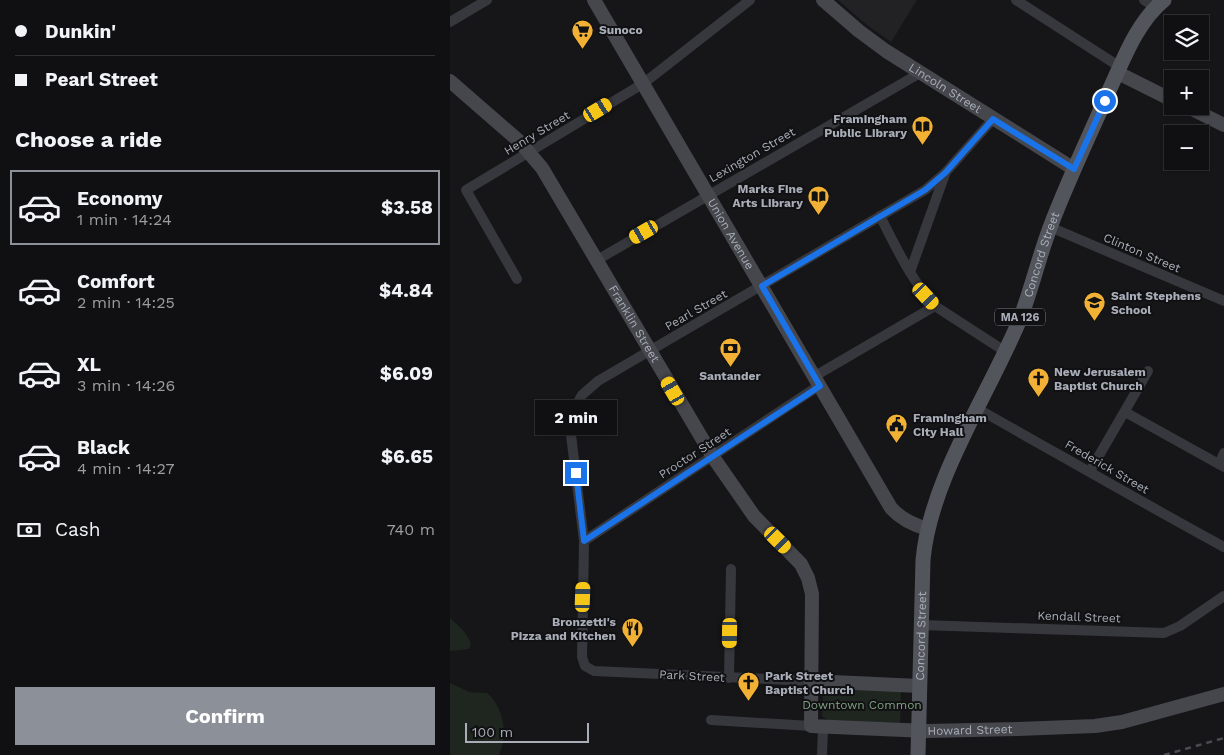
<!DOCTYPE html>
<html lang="en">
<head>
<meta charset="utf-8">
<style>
	body { margin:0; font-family:"Work Sans",sans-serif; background:#1e1e20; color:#f1f3f6; height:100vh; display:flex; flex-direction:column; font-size:19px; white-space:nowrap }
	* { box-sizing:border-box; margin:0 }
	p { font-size:16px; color:#9c9d9f }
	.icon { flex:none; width:28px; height:28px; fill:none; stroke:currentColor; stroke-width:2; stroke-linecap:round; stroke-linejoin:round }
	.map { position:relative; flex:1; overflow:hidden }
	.sheet { display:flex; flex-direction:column; background:#101012; width:450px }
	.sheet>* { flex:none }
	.guide { display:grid; align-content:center; height:110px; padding:0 15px; background:#101012 }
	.fabs { position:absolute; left:714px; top:15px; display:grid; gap:10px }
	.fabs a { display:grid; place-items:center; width:45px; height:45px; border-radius:0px; background:#101012; box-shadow:0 1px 4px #0004,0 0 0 1px #303032; font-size:25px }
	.scale { position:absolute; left:15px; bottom:12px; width:124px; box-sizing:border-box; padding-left:5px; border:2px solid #a8adb8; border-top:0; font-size:14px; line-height:18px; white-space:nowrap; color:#a8adb8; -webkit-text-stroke:4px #111113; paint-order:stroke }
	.end { position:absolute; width:22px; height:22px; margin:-11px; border:6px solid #1a73e8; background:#fff; box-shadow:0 0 0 2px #fff }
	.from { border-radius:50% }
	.bubble { position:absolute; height:35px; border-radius:0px; background:#101012; box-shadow:0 1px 4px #0004,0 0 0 1px #303032; font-size:16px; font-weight:700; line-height:35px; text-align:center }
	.car { position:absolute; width:15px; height:30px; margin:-15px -8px; border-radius:6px; box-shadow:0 0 4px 1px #0007; background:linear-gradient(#f5c518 24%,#345 0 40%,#f5c518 0 76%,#345 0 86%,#f5c518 0) }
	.guide b { display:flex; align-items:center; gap:18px; height:48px; font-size:19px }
	.guide b+b { border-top:1px solid #303032 }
	.guide i { width:12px; height:12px; background:#f1f3f6 }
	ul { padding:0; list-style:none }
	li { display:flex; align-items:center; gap:15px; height:75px; margin:0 10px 8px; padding:0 5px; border:2px solid transparent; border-radius:0px }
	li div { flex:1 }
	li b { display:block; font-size:19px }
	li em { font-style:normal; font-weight:700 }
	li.active { border-color:#8c9099 }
	li>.icon { width:45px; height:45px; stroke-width:1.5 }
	h2 { padding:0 15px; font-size:22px; line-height:60px }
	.pay { display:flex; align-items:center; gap:12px; height:55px; padding:0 15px; font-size:19px }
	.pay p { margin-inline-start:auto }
	.primary-button { display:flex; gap:10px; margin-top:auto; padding:10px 15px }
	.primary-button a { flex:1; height:58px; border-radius:0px; background:#8c9099; color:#fff; font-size:20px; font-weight:700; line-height:58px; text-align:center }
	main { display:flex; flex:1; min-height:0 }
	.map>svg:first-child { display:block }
	.built { fill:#222225 }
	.green { fill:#1e261f }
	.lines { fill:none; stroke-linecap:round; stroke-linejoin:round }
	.street { stroke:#37383d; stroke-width:10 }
	.secondary { stroke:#45474d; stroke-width:14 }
	.primary { stroke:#53555c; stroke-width:15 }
	.rail { stroke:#4a4c52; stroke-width:2.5; stroke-dasharray:6 5; stroke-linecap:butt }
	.route { stroke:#1a73e8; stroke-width:6 }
	.labels { text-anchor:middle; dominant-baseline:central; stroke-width:4; stroke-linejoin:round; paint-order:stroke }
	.shield { fill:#111113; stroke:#7b7e86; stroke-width:1 }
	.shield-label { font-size:11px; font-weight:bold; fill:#a8adb8 }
	.poi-label { font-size:12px; font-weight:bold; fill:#a8adb8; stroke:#111113; text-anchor:start }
	.street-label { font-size:12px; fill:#a8adb8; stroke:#111113 }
	.park-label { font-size:12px; fill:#7fa381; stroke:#111113 }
</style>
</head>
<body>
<main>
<section class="sheet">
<div class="guide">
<b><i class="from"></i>Dunkin'</b>
<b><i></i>Pearl Street</b>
</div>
<h2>Choose a ride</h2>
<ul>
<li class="active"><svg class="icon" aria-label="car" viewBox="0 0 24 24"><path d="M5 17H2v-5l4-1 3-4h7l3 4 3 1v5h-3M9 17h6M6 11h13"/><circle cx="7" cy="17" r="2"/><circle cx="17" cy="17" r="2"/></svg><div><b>Economy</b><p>1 min · 14:24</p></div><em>$3.58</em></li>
<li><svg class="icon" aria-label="car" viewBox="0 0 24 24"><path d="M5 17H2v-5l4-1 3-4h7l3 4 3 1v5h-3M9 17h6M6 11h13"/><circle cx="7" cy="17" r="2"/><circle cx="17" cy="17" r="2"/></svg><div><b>Comfort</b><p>2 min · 14:25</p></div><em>$4.84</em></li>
<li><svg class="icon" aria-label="car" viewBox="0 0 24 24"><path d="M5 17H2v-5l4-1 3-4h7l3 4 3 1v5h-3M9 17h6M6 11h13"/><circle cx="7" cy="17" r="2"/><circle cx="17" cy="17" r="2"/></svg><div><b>XL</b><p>3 min · 14:26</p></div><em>$6.09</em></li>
<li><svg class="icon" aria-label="car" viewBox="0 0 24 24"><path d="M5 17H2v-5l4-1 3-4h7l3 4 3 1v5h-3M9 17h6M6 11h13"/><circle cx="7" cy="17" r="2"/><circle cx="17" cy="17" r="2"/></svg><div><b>Black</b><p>4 min · 14:27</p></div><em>$6.65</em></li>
</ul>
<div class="pay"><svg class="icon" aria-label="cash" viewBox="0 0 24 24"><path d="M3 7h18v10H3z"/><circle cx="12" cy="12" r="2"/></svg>Cash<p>740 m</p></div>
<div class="primary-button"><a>Confirm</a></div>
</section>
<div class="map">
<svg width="774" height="755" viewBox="0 0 774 755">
	<rect width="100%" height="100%" fill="#161618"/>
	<polygon class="built" points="388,0 467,0 441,42 417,25"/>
	<g class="green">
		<path d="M0 618C10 627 15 630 21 643L19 649 0 651Z"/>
		<path d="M0 683 19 692 37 693C51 705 56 725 53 743 52 747 50 751 49 755H0Z"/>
		<polygon points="377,688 451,691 450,723 378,720 372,716 373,691"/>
	</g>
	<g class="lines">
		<g class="street">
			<polyline points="566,0 670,67"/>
			<polyline points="694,0 705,7"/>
			<polyline points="0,22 37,0"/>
			<path d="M430 216C446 247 461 280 485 306L556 352"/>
			<polyline points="600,227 774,301"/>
			<polyline points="147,260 470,73"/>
			<polyline points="460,272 495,174"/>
			<polyline points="67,279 16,190 194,83 300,0"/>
			<polyline points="365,376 485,306"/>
			<path d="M528 409C610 455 691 502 774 547"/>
			<polyline points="675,412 774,467"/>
			<polyline points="769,464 774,453"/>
			<polyline points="640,471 698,371"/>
			<polyline points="134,541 370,385"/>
			<polyline points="471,625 714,633 730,626 774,596"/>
			<polyline points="279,678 281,569"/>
			<polyline points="361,681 144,671 135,666 132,657 134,541 121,435 121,423 127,404 132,395 148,381 475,190 495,173 543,119"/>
			<polyline points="261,720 361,726"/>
			<polyline points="372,755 373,727"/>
		</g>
		<g class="secondary">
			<path id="s1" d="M144 0 441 508C451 519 463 525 478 529"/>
			<path id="s2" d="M373 0 409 31 436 51 624 169"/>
			<polyline points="668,73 722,100"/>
			<path id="s3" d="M0 81 69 141 92 168 263 457 304 516 351 564 358 578 362 594 361 726 477 731 568 729 645 726 672 722 774 694"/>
			<polyline points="736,106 774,125"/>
			<polyline points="361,681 469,686"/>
		</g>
		<path class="primary" id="s4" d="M468 755 473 560C480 480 539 394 570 319 582 288 589 256 601 225 618 180 639 137 658 93 673 61 686 23 714 0"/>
		<polyline class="rail" points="714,755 774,738"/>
	</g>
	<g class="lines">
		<polyline class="route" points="126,473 134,541 370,386 312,286 475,190 495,173 543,119 624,169 655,101"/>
	</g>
	<defs>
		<symbol id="supermarket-pin" viewBox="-11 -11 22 30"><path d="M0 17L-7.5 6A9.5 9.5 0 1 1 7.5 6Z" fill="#f2b134" stroke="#111113"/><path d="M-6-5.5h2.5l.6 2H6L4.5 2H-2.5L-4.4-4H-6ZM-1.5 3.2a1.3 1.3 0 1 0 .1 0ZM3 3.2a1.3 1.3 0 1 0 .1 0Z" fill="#111"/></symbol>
		<symbol id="library-pin" viewBox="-11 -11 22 30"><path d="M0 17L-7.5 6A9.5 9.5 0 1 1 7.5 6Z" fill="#f2b134" stroke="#111113"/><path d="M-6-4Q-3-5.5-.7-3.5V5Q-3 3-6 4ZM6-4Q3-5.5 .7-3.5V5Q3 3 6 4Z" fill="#111"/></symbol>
		<symbol id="school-pin" viewBox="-11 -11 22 30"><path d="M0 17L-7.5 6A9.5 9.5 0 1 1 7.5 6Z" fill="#f2b134" stroke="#111113"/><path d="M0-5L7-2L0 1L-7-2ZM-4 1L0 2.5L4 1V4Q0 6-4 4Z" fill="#111"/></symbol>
		<symbol id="bank-pin" viewBox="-11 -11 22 30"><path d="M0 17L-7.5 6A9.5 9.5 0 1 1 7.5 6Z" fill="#f2b134" stroke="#111113"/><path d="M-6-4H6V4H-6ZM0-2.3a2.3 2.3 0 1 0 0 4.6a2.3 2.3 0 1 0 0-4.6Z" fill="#111"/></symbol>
		<symbol id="church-pin" viewBox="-11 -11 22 30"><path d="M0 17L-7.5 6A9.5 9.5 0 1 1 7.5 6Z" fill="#f2b134" stroke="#111113"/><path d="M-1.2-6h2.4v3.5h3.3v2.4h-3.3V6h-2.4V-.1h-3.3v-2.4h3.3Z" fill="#111"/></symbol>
		<symbol id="civic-pin" viewBox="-11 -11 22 30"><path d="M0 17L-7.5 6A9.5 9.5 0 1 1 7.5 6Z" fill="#f2b134" stroke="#111113"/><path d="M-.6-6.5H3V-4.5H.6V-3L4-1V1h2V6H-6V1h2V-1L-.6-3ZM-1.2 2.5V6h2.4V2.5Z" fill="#111"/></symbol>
		<symbol id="restaurant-pin" viewBox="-11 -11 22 30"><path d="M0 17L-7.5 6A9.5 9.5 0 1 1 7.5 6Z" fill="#f2b134" stroke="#111113"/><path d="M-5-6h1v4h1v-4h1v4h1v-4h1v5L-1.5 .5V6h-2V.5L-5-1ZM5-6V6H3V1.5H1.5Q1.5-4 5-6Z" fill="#111"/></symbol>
	</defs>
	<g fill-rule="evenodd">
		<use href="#supermarket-pin" x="120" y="18" width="25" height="34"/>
		<use href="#library-pin" x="460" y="114" width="25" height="34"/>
		<use href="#library-pin" x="356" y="184" width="25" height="34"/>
		<use href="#school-pin" x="632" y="290" width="25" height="34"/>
		<use href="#bank-pin" x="268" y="336" width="25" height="34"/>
		<use href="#church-pin" x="576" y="366" width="25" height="34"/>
		<use href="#civic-pin" x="434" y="412" width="25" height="34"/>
		<use href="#restaurant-pin" x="170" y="616" width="25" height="34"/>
		<use href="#church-pin" x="286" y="670" width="25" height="34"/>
	</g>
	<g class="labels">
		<rect class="shield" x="545" y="308.5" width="50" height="17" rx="4"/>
		<g class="shield-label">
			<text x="570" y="317">MA 126</text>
		</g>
		<g class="poi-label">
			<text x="149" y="30">Sunoco</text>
			<text x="457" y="119" text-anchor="end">Framingham<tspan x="457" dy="14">Public Library</tspan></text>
			<text x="353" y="189" text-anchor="end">Marks Fine<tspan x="353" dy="14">Arts Library</tspan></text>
			<text x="661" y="296">Saint Stephens<tspan x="661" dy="14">School</tspan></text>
			<text x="604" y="372">New Jerusalem<tspan x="604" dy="14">Baptist Church</tspan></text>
			<text x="280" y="376" text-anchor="middle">Santander</text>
			<text x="463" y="418">Framingham<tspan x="463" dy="14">City Hall</tspan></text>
			<text x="166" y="622" text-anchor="end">Bronzetti's<tspan x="166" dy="14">Pizza and Kitchen</tspan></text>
			<text x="315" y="676">Park Street<tspan x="315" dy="14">Baptist Church</tspan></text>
		</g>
		<g class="street-label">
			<text stroke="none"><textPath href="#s2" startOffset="151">Lincoln Street</textPath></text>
			<text transform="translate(87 133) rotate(-31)">Henry Street</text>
			<text transform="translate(302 155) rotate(-30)">Lexington Street</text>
			<text stroke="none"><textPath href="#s1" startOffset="271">Union Avenue</textPath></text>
			<text transform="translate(692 253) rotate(23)">Clinton Street</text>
			<text stroke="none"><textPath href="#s4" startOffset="524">Concord Street</textPath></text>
			<text transform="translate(246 310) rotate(-30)">Pearl Street</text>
			<text stroke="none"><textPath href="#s3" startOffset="308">Franklin Street</textPath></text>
			<text transform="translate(245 453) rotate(-33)">Proctor Street</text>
			<text transform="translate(657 467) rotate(30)">Frederick Street</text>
			<text transform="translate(629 617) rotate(2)">Kendall Street</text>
			<text stroke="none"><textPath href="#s4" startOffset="119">Concord Street</textPath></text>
			<text transform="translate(242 676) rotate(3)">Park Street</text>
			<text stroke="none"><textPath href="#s3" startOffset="925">Howard Street</textPath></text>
		</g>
		<g class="park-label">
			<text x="412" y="705">Downtown Common</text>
		</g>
	</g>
</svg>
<div class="fabs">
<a><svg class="icon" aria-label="layers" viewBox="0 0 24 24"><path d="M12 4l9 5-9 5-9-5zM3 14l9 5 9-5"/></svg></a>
<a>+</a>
<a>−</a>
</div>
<div class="scale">100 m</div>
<i class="end from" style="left:655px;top:101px"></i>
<i class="end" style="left:126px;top:473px"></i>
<div class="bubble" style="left:85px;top:400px;width:82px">2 min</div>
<i class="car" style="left:148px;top:110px;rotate:59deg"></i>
<i class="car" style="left:194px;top:232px;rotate:240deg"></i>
<i class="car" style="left:476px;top:296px;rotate:137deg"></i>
<i class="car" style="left:223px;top:391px;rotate:330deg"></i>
<i class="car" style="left:328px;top:540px;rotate:135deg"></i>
<i class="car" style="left:133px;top:597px;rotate:2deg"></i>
<i class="car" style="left:280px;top:633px;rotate:181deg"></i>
</div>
</main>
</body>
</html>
